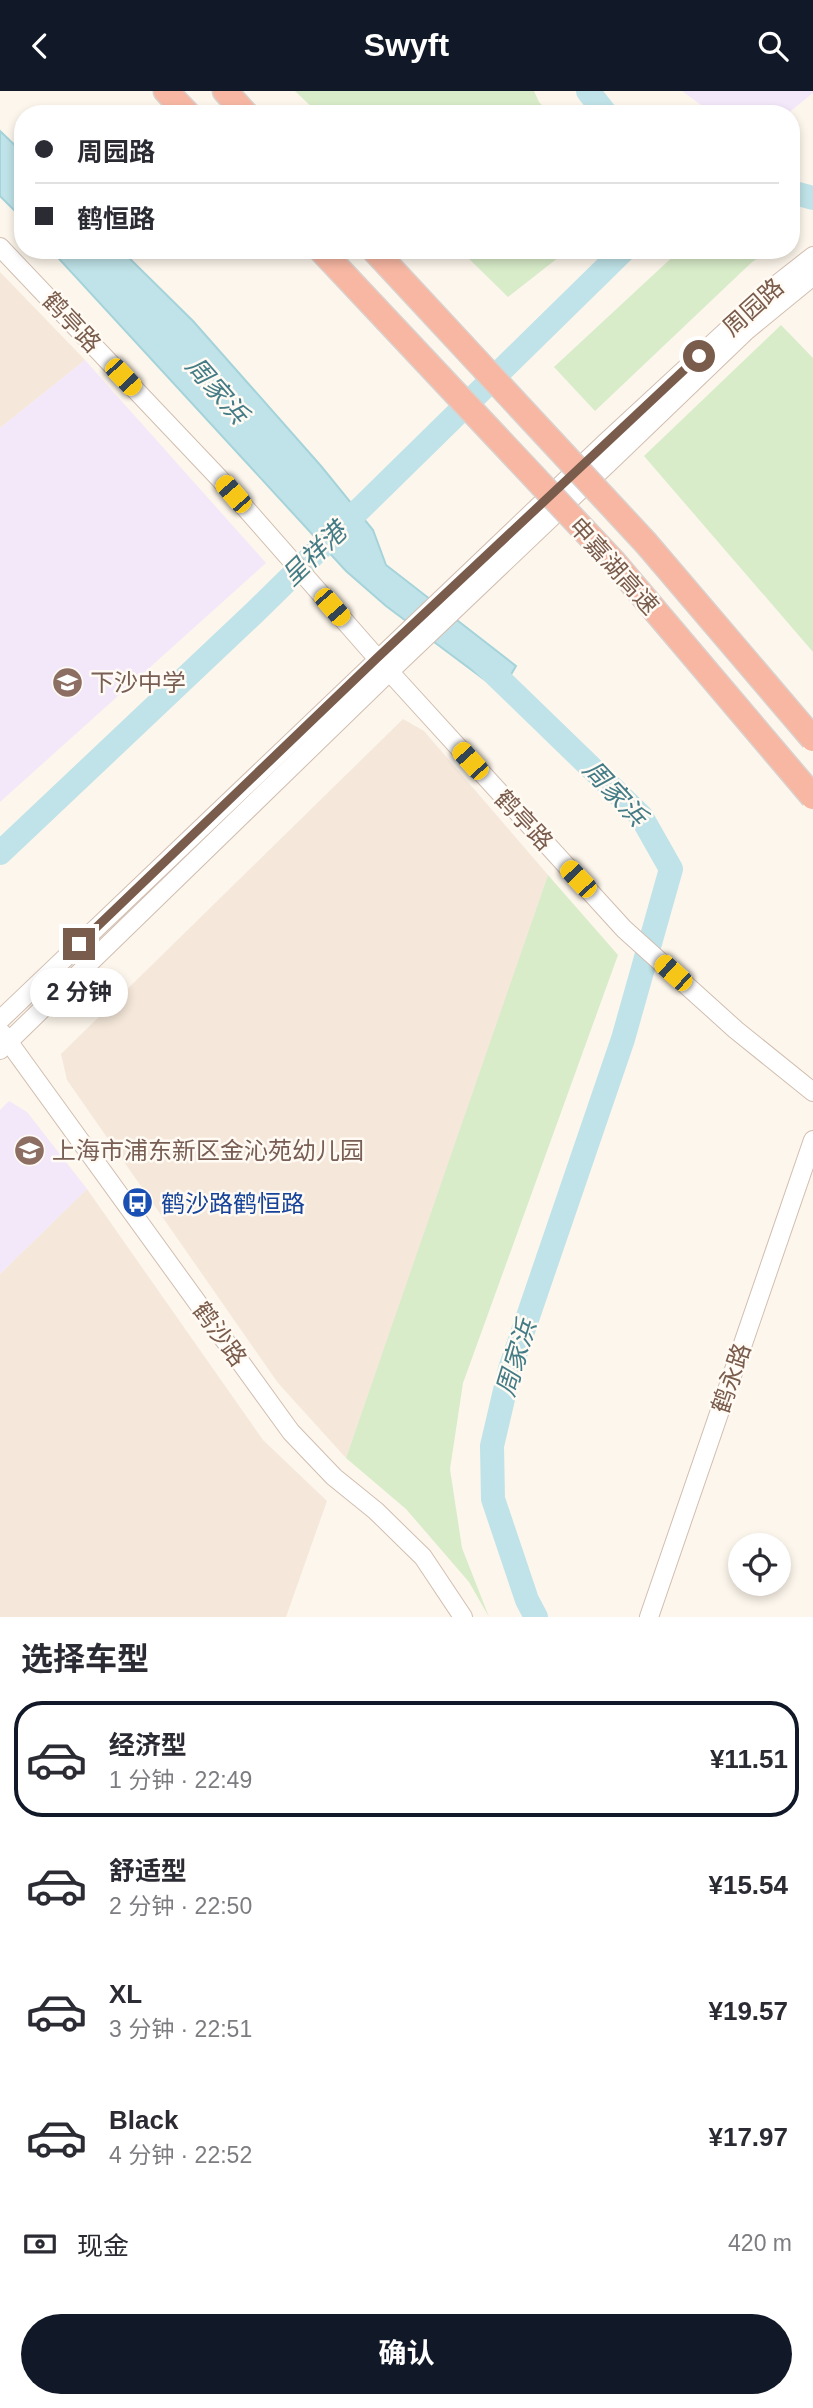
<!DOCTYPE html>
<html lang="zh">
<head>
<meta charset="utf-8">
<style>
	body { margin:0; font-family:Arial,"Noto Sans SC",sans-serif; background:#f7f7f7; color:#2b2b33; height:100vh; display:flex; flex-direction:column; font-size:26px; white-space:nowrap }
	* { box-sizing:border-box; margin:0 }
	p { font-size:23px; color:#7c7c81 }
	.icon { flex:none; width:38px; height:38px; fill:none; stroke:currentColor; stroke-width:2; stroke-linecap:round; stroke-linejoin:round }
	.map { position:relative; height:1526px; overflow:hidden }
	.sheet { display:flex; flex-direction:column; background:#fff; flex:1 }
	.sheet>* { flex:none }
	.guide { position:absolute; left:14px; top:14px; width:786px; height:154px; border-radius:28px; box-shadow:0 4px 10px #0003; display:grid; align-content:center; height:154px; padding:0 21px; background:#fff }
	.controls { position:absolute; left:728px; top:1442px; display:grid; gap:14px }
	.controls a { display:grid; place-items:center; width:63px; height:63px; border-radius:50%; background:#fff; box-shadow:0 4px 10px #0003; font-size:35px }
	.end { position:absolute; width:32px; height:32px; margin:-16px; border:9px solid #7a5c4d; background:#fff; box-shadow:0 0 0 4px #fff }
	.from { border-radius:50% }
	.bubble { position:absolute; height:49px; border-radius:24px; background:#fff; box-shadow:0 4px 10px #0003; font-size:23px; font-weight:700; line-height:49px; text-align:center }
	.car { position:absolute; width:21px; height:42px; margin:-21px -10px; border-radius:9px; box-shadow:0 0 5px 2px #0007; background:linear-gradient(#f5c518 24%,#345 0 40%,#f5c518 0 76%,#345 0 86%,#f5c518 0) }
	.guide b { display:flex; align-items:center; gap:24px; height:66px; font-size:26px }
	.guide b+b { border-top:2px solid #e1e1e2 }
	.guide i { width:18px; height:18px; background:#2b2b33 }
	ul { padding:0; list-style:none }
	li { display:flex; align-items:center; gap:21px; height:116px; margin:0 14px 10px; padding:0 7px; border:4px solid transparent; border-radius:28px }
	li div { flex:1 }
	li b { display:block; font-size:26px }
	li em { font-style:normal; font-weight:700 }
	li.current { border-color:#111827 }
	li>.icon { width:63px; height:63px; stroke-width:1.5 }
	h2 { padding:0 21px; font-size:32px; line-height:84px }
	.pay { display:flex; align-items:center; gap:18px; height:77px; padding:0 21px; font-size:26px }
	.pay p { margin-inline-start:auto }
	.action { display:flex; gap:14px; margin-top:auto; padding:14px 21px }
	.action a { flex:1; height:80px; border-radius:42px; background:#111827; color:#fff; font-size:28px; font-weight:700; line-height:80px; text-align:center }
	header { display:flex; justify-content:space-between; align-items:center; height:91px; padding:0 21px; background:#111827; color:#fff; font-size:32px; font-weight:700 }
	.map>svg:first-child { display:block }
	.residential { fill:#f5e8da }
	.education { fill:#f3e8fa }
	.green { fill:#d8ecc9 }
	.water { fill:#bfe3e8; stroke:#a5d3da; stroke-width:2 }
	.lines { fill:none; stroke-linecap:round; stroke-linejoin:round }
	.river { stroke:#bfe3e8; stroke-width:24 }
	.minor-casing { stroke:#d1beb0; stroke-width:20 }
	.highway-casing { stroke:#dad1cd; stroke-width:27 }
	.minor { stroke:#fff; stroke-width:18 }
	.highway { stroke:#f7b7a3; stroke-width:24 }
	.highway-bridge-casing { stroke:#dad1cd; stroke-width:27; stroke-linecap:butt }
	.highway-bridge { stroke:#f7b7a3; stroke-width:24 }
	.route { stroke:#7a5c4d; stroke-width:9 }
	.labels { text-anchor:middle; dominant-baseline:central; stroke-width:5; stroke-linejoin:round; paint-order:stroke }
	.street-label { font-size:24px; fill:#7a5c4d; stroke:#fffaf3 }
	.education-label { font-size:24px; fill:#785e54; stroke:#fffaf3; text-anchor:start }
	.transit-label { font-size:24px; fill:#164399; stroke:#fffaf3; text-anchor:start }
	.water-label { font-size:26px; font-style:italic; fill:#437c86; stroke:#fffaf3 }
</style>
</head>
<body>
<header><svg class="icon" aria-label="back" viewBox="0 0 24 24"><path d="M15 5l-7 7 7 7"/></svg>Swyft<svg class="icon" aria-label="search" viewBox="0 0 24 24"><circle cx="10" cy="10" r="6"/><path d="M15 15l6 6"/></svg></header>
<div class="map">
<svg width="813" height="1526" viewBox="0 0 813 1526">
	<rect width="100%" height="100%" fill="#fdf6ec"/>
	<g class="residential">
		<polygon points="0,181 85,269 0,337"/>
		<polygon points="403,628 424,640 548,784 470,1015 346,1367 278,1292 67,989 61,963"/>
		<polygon points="87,1098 263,1349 327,1410 286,1526 0,1526 0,1183"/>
	</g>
	<g class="education">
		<polygon points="682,0 813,0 813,2 787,23 776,23 704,16"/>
		<polygon points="85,269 266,472 0,711 0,337"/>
		<polygon points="9,1010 27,1021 87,1098 0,1183 0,1019"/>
	</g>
	<g class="green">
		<polygon points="295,0 534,0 539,11 550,23 319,23"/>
		<polygon points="460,159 568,159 508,206"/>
		<polygon points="680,159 769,159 751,172 595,320 554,276"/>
		<polygon points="781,234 813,267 813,561 644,365"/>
		<polygon points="548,784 618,864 463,1292 450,1378 462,1457 489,1526 469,1491 406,1418 346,1367"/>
	</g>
	<g class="water">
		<polygon points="0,40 23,62 23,128 0,105"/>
		<polygon points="51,159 121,159 193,230 321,375 373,439 386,474 516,575 501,601 386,515 346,480"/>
	</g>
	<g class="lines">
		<g class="river">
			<polyline points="588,0 606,23"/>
			<polyline points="791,101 813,107"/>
			<polyline points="481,570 641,725 671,778 623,948 510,1278 492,1355 493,1408 527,1509 536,1526"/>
			<polyline points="0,762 254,522 624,159"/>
		</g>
		<defs>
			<g id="minor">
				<polyline points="0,156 219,387 377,567 624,838 736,939 813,1001"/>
				<polyline points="0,929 605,352 776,194 813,165"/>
				<polyline points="3,943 291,1341 334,1386 376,1420 423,1466 463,1526"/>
				<polyline points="0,959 389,581 616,365 746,240 813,185"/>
				<polyline points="649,1526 813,1049"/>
			</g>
			<g id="highway">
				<polyline points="166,0 188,23"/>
				<polyline points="225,0 246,23"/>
			</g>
		</defs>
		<use href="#minor" class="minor-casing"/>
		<use href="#highway" class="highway-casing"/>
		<use href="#minor" class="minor"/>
		<use href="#highway" class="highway"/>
		<defs>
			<g id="highway-bridge">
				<polyline points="321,159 614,471 813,706"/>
				<polyline points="374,159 646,452 813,648"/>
			</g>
		</defs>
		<use href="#highway-bridge" class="highway-bridge-casing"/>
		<use href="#highway-bridge" class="highway-bridge"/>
	</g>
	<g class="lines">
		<polyline class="route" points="79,853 377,567 699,265"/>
	</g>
	<defs>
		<symbol id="school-disc" viewBox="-11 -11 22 22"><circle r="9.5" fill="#8d6e63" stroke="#fffaf3"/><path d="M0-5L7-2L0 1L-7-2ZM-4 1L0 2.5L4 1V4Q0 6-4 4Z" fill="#fff"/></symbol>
		<symbol id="bus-disc" viewBox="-11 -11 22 22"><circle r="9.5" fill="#1a4fb4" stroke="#fffaf3"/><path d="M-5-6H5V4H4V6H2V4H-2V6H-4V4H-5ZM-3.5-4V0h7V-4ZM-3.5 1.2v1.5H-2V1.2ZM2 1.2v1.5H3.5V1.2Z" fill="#fff"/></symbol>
	</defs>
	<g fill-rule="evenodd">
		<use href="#school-disc" x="50" y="574" width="35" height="35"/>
		<use href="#school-disc" x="12" y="1042" width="35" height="35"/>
		<use href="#bus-disc" x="120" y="1094" width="35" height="35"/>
	</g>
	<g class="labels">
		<g class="street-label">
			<text transform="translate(753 216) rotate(-42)">周园路</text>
			<text transform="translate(72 231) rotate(47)">鹤亭路</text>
			<text transform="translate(614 475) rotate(48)">申嘉湖高速</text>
			<text transform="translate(524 729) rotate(47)">鹤亭路</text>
			<text transform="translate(220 1243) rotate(54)">鹤沙路</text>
			<text transform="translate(731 1287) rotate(-71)">鹤永路</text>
		</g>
		<g class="education-label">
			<text x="90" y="591">下沙中学</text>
			<text x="52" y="1059">上海市浦东新区金沁苑幼儿园</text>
		</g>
		<g class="transit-label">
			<text x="161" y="1112">鹤沙路鹤恒路</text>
		</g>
		<g class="water-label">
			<text transform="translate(217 299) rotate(49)">周家浜</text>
			<text transform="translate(314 463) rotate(-44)">呈祥港</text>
			<text transform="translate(615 702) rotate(47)">周家浜</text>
			<text transform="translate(516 1267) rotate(-73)">周家浜</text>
		</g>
	</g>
</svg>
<div class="controls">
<a><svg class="icon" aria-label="locate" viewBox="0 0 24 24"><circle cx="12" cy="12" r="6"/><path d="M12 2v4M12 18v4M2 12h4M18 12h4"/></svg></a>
</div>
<i class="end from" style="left:699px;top:265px"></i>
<i class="end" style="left:79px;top:853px"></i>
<div class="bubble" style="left:30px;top:877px;width:98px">2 分钟</div>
<i class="car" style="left:123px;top:286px;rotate:137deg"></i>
<i class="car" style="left:233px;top:403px;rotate:319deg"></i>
<i class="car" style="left:332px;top:516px;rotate:139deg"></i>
<i class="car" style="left:470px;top:670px;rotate:318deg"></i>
<i class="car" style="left:578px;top:788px;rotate:317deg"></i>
<i class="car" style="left:673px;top:882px;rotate:312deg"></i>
<div class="guide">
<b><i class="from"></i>周园路</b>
<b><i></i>鹤恒路</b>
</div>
</div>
<section class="sheet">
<h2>选择车型</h2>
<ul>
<li class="current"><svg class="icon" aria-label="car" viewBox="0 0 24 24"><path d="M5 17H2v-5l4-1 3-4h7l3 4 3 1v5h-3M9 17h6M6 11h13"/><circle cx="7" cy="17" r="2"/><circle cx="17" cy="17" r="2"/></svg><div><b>经济型</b><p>1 分钟 · 22:49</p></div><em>¥11.51</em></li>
<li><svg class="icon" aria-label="car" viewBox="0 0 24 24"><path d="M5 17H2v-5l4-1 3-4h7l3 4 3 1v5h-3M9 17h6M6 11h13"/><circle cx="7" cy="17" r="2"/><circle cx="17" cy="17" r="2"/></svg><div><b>舒适型</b><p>2 分钟 · 22:50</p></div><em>¥15.54</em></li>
<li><svg class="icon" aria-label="car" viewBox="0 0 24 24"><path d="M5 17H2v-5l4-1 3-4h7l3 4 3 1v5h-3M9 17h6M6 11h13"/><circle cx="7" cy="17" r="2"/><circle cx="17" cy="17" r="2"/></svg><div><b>XL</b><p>3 分钟 · 22:51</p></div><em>¥19.57</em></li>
<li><svg class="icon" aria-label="car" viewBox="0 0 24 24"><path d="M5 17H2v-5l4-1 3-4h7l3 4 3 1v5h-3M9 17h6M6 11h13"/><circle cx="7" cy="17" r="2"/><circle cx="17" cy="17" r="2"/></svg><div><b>Black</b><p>4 分钟 · 22:52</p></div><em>¥17.97</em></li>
</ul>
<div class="pay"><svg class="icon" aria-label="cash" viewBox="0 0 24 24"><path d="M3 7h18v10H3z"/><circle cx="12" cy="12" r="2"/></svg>现金<p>420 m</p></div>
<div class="action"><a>确认</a></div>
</section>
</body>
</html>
